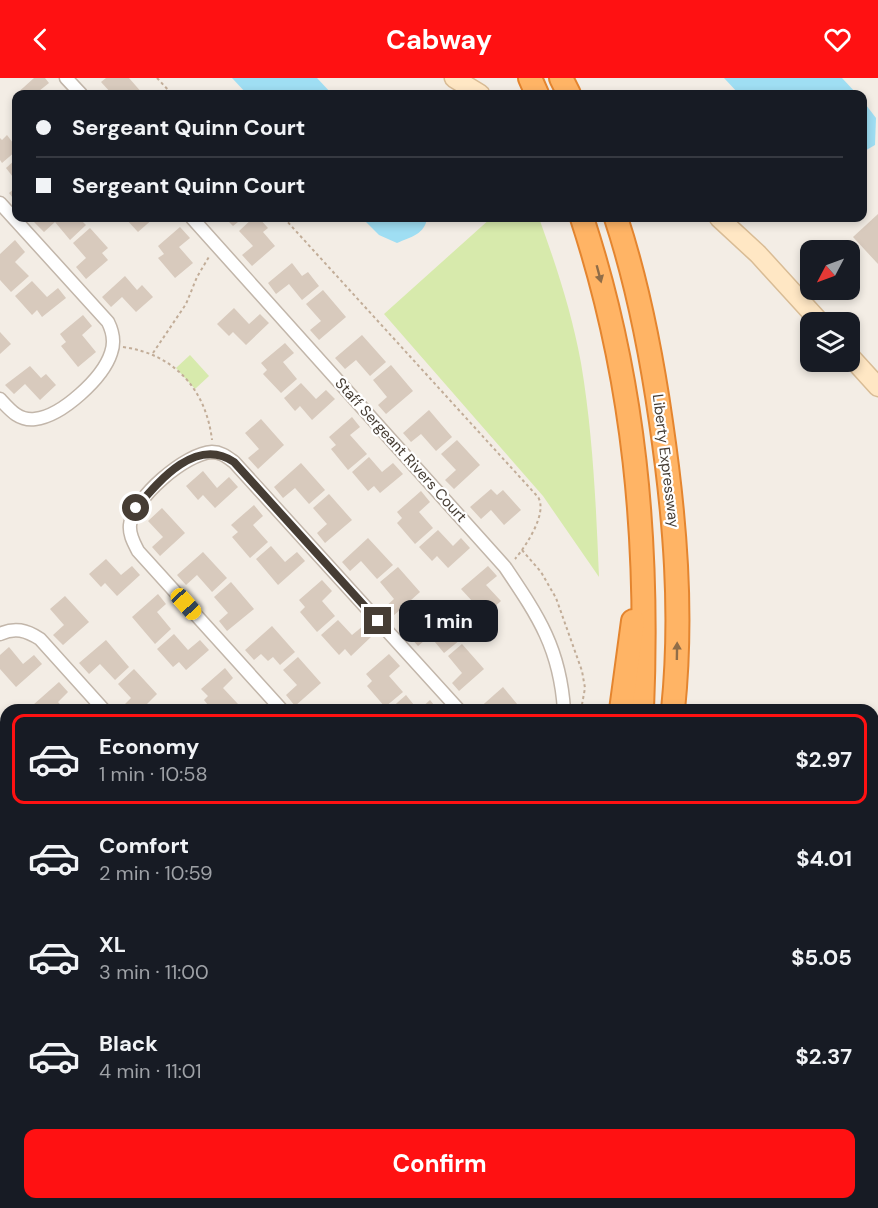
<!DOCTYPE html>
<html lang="en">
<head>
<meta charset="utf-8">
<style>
	body { margin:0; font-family:"DM Sans",sans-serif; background:#20242c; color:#f1f3f6; height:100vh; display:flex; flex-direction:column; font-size:22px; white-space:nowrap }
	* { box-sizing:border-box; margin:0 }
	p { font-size:20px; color:#9ea1a6 }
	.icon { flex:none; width:33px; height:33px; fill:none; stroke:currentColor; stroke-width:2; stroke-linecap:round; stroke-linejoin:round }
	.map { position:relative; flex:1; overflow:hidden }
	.side { position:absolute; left:0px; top:626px; width:879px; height:506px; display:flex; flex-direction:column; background:#171b24; border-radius:18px 18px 0 0; box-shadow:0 3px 9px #0003 }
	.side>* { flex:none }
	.top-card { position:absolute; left:12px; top:12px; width:855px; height:132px; border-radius:12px; box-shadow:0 3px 9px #0003; display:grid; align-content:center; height:132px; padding:0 24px; background:#171b24 }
	.needle { width:39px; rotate:229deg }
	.tools { position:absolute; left:800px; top:162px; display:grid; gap:12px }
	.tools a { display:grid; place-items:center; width:60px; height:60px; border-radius:12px; background:#171b24; box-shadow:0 3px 9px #0003; font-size:30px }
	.end { position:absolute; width:27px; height:27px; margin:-14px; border:8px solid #463d34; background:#fff; box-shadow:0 0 0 3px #fff }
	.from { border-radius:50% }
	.bubble { position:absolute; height:42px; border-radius:12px; background:#171b24; box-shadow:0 3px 9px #0003; font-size:20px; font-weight:700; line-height:42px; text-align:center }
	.car { position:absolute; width:18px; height:36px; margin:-18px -9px; border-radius:8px; box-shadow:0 0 4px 2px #0007; background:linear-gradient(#f5c518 24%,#345 0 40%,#f5c518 0 76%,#345 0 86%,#f5c518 0) }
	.top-card b { display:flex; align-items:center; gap:21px; height:57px; font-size:22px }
	.top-card b+b { border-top:2px solid #363941 }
	.top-card i { width:15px; height:15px; background:#f1f3f6 }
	ul { padding:10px 0 0; list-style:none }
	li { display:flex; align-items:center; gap:18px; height:90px; margin:0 12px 9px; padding:0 12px; border:3px solid transparent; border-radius:12px }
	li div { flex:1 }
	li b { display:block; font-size:22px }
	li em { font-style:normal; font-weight:700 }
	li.on { border-color:#ff1112 }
	li>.icon { width:54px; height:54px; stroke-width:1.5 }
	.primary-button { display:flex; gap:12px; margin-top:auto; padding:12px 24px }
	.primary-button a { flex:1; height:69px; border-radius:12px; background:#ff1112; color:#fff; font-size:24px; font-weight:700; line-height:69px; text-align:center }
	header { display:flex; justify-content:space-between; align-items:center; height:78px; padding:0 24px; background:#ff1112; color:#fff; font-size:27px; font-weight:700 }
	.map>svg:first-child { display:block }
	.green { fill:#d7eaac }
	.water { fill:#9fdef3 }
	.building { fill:#d8cabd }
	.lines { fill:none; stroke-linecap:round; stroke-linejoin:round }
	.street-casing { stroke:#c2b6aa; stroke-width:15 }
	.secondary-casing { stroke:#d9bc95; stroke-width:21 }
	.highway-casing { stroke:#e4852f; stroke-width:26 }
	.path { stroke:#c2ad98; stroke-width:2; stroke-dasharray:3 3; stroke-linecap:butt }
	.street { stroke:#fff; stroke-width:12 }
	.secondary { stroke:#ffe7c4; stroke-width:18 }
	.highway { stroke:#ffb465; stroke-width:22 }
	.oneway { fill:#906d48 }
	.route { stroke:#463d34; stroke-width:8 }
	.labels { text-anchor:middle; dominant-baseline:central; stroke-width:4.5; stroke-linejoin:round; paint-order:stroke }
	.street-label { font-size:15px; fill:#463d34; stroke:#fff }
</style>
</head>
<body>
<header><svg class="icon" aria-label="back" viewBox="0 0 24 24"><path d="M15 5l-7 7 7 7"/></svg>Cabway<svg class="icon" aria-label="heart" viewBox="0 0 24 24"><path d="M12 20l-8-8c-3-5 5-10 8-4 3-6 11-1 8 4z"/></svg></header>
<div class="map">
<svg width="878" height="1130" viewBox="0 0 878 1130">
	<rect width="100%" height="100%" fill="#f3ede5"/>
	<g class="green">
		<path d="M491 140H539C556 187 572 235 581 285 593 356 596 427 599 499L543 418 384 236Z"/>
		<polygon points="190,277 209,298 195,311 176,290"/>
	</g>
	<g class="water">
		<polygon points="232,0 317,0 332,16 247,16"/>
		<polygon points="724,0 842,0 857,16 739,16"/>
		<polygon points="863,23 876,40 875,67 863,74"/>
		<path d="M362 140H427C425 156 411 159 397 165L379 157Z"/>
		<polygon points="0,1057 6,1061 6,1125 202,1125 200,1130 0,1130"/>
		<polygon points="366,1125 451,1125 455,1130 359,1130"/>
		<polygon points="682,1125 762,1125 756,1130 687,1130"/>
	</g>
	<g class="building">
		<polygon points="34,0 45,0 49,5 39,13 42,16 16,16 16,21 14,18"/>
		<polygon points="106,0 129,0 143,16 112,16 101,4"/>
		<polygon points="7,57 16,69 16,73 2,85 0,82 0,60 2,62"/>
		<polygon points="16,81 16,103 6,90"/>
		<polygon points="16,109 16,124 9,115"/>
		<polygon points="878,136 878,186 853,159"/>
		<polygon points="40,140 79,140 86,147 70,162 55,144 44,154 34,144"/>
		<polygon points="125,140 154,140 138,154"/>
		<polygon points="225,140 243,140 233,148"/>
		<polygon points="253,140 259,140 268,150 263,154 275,168 252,188 242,177 253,168 239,153"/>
		<polygon points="180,149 190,160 179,169 193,185 175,200 158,180 164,176 158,168"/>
		<polygon points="90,150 108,170 102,175 108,182 86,201 76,189 86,180 73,165"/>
		<polygon points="15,162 25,174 15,184 29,198 11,214 0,202 0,176"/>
		<polygon points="292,185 302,198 308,194 319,208 302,222 289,206 276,216 268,205"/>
		<polygon points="125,198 137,212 142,207 153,219 136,234 122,219 111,229 102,219"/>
		<polygon points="32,203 47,219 58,210 66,220 42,239 37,232 32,237 15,218"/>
		<polygon points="323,212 346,239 319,262 310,252 321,243 306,226"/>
		<polygon points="234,230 249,246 260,236 269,245 246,267 233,254 229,258 217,246"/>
		<polygon points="83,237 92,248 82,257 96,274 78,289 61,268 66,264 60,256"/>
		<polygon points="0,254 11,266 0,276"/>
		<polygon points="362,257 386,284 370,298 356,282 345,291 335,280"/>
		<polygon points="285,265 294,275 283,284 297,301 281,315 263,296 267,292 261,285"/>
		<polygon points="391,287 413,313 386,336 378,327 387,319 373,302"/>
		<polygon points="30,288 41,300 46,296 56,307 40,322 25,306 14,316 5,307"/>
		<polygon points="301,305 316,321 326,312 335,321 312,342 300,328 295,333 284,320"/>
		<polygon points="429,332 452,359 436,373 421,356 411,364 403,355"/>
		<polygon points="352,339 360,349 350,357 367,376 348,392 331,371 336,367 329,359"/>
		<polygon points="261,341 284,367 258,391 248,380 259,371 245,355"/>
		<polygon points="457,362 480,387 454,411 445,402 456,392 441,376"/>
		<polygon points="369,379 382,394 393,385 403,396 380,415 374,408 368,413 352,394"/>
		<polygon points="301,385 325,412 309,426 295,410 283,420 274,409"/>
		<polygon points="203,393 217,410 229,399 238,409 215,430 203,417 198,422 186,408"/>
		<polygon points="491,411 497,417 503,412 521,432 504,447 491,432 481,441 470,429"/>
		<polygon points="421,413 430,424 419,434 433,450 415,466 397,445 402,440 397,434"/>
		<polygon points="329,416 352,442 325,465 317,455 327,446 313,430"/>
		<polygon points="254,427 263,438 253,447 268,464 250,480 232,459 238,454 231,447"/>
		<polygon points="162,430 185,455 160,478 152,469 163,459 148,443"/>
		<polygon points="438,452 453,468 461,460 470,470 448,490 437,478 432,483 419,469"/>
		<polygon points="368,460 393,487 377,501 361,483 350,493 342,484"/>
		<polygon points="271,468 285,484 297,474 305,483 278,507 256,481"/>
		<polygon points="203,474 227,500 212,514 197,497 186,507 177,497"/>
		<polygon points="106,481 121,497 132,488 140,497 117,518 105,505 101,509 89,496"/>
		<polygon points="488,488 497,498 486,507 501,523 485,537 461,511"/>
		<polygon points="398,489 420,514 392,539 384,530 394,521 380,504"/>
		<polygon points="322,502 332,513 322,523 335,538 317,554 300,534 305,529 299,522"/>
		<polygon points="231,504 254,531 227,553 219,543 228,535 214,519"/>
		<polygon points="158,516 166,526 157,534 171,551 155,566 132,539"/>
		<polygon points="65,518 89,544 63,567 53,557 64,547 50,531"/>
		<polygon points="436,535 460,562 444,575 430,558 418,568 409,558"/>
		<polygon points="338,542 352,557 363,548 372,558 351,578 345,571 339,577 321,557"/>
		<polygon points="272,548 295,574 280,587 273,579 268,583 261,576 254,582 245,572"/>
		<polygon points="174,556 188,572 200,562 209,572 186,592 179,584 173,589 157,571"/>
		<polygon points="106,562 129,589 115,602 100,586 89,596 79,585"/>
		<polygon points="462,566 484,591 459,613 452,605 462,595 448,578"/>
		<polygon points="9,569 23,586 34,577 42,586 16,609 0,591 0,577"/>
		<polygon points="389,576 400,588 389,598 403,614 385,629 367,608 372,603 366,596"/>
		<polygon points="298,579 321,605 295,628 286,617 297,607 283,592"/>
		<polygon points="225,590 233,600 223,610 238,626 232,632 212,632 204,622 208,618 201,611"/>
		<polygon points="134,591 157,616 141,632 122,632 121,630 131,620 118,606"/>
		<polygon points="59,604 68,614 58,624 65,632 37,632 33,627"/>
		<polygon points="503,609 522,632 477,632"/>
		<polygon points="406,617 418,632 389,632"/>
		<polygon points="430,622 438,632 419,632"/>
		<polygon points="6,654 6,680 0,673 0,659"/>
		<polygon points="5,739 6,755 0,760 0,743"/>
		<polygon points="6,843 6,890 3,893 0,890 0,876 3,872 0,869 0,849"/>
	</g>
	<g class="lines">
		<defs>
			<g id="street">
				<polyline points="66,0 81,16"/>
				<path d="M0 125 108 244C113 254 115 264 111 275 103 300 62 338 35 341 19 343 10 332 0 321"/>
				<path d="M192 140 505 489C538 538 560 570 564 632"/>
				<path d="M0 556C15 549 26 552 40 561L104 632"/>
				<path d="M282 632 138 473C134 465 129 457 130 447 133 420 186 375 212 374 221 374 227 379 234 384L459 632"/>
				<polyline points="0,713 6,719"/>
				<polyline points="0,910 6,916"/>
			</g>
			<g id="secondary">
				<polyline points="454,0 480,16"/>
				<polyline points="719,140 758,176 820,244"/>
				<polyline points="849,277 878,309"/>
			</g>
			<g id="highway">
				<polyline points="530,0 537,16"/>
				<polyline points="561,0 569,16"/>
				<path d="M582 140C635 302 649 462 642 632"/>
				<path d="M616 140C638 207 651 274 661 344 675 440 683 535 673 632"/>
				<polyline points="621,632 633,543"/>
				<polyline points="538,1130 539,1125"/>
				<polyline points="569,1130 569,1125"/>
				<polyline points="601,1130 601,1125"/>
			</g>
		</defs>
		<use href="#street" class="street-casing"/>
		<use href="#secondary" class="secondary-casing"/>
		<use href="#highway" class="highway-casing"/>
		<g class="path">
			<polyline points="157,0 172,16"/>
			<path d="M284 140 538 419C548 435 526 468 515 481"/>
			<path d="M123 269C174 276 206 311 212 362"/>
			<polyline points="153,275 186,226 197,199 210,177"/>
			<polyline points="522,472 541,494 556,520 582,593 585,610 581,632"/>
		</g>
		<use href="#street" class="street"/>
		<use href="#secondary" class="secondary"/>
		<use href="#highway" class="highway"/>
	</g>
	<defs><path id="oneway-solid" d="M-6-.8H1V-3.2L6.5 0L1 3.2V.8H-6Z" transform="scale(1.5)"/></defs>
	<g class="oneway">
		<use href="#oneway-solid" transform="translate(599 196) rotate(75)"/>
		<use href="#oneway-solid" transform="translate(677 573) rotate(-89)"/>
	</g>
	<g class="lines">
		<path class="route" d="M136 430C159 403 196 358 234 384L378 543"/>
	</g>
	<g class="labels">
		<g class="street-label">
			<text transform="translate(401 372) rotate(48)">Staff Sergeant Rivers Court</text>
			<text transform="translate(666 383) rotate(83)">Liberty Expressway</text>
		</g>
	</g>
</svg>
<div class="tools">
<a><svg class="needle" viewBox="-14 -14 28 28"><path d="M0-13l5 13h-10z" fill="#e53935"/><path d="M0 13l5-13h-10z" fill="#9ea1a6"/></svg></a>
<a><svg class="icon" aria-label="layers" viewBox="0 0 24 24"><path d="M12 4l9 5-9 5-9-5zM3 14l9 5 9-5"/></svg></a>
</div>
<i class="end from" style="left:136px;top:430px"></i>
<i class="end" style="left:378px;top:543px"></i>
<div class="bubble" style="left:399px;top:522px;width:99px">1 min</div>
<i class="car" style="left:186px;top:526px;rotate:138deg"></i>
<div class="top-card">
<b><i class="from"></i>Sergeant Quinn Court</b>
<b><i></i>Sergeant Quinn Court</b>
</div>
<section class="side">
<ul>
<li class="on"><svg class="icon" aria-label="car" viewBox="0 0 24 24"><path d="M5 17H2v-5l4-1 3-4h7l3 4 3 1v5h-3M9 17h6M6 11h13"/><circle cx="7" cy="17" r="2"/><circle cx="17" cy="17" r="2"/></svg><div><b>Economy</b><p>1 min · 10:58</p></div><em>$2.97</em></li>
<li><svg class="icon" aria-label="car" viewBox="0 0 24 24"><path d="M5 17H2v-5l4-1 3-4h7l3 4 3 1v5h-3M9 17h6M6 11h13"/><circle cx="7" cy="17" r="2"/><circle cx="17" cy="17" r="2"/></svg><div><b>Comfort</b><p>2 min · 10:59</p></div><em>$4.01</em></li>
<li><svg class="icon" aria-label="car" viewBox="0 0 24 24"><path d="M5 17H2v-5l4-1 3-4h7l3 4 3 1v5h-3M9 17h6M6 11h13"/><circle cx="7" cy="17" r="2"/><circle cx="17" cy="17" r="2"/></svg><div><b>XL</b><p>3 min · 11:00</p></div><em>$5.05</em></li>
<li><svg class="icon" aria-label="car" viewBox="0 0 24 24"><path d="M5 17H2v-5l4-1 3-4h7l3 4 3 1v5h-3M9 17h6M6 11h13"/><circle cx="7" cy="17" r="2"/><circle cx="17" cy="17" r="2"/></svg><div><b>Black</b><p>4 min · 11:01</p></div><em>$2.37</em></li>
</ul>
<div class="primary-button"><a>Confirm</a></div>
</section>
</div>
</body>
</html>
